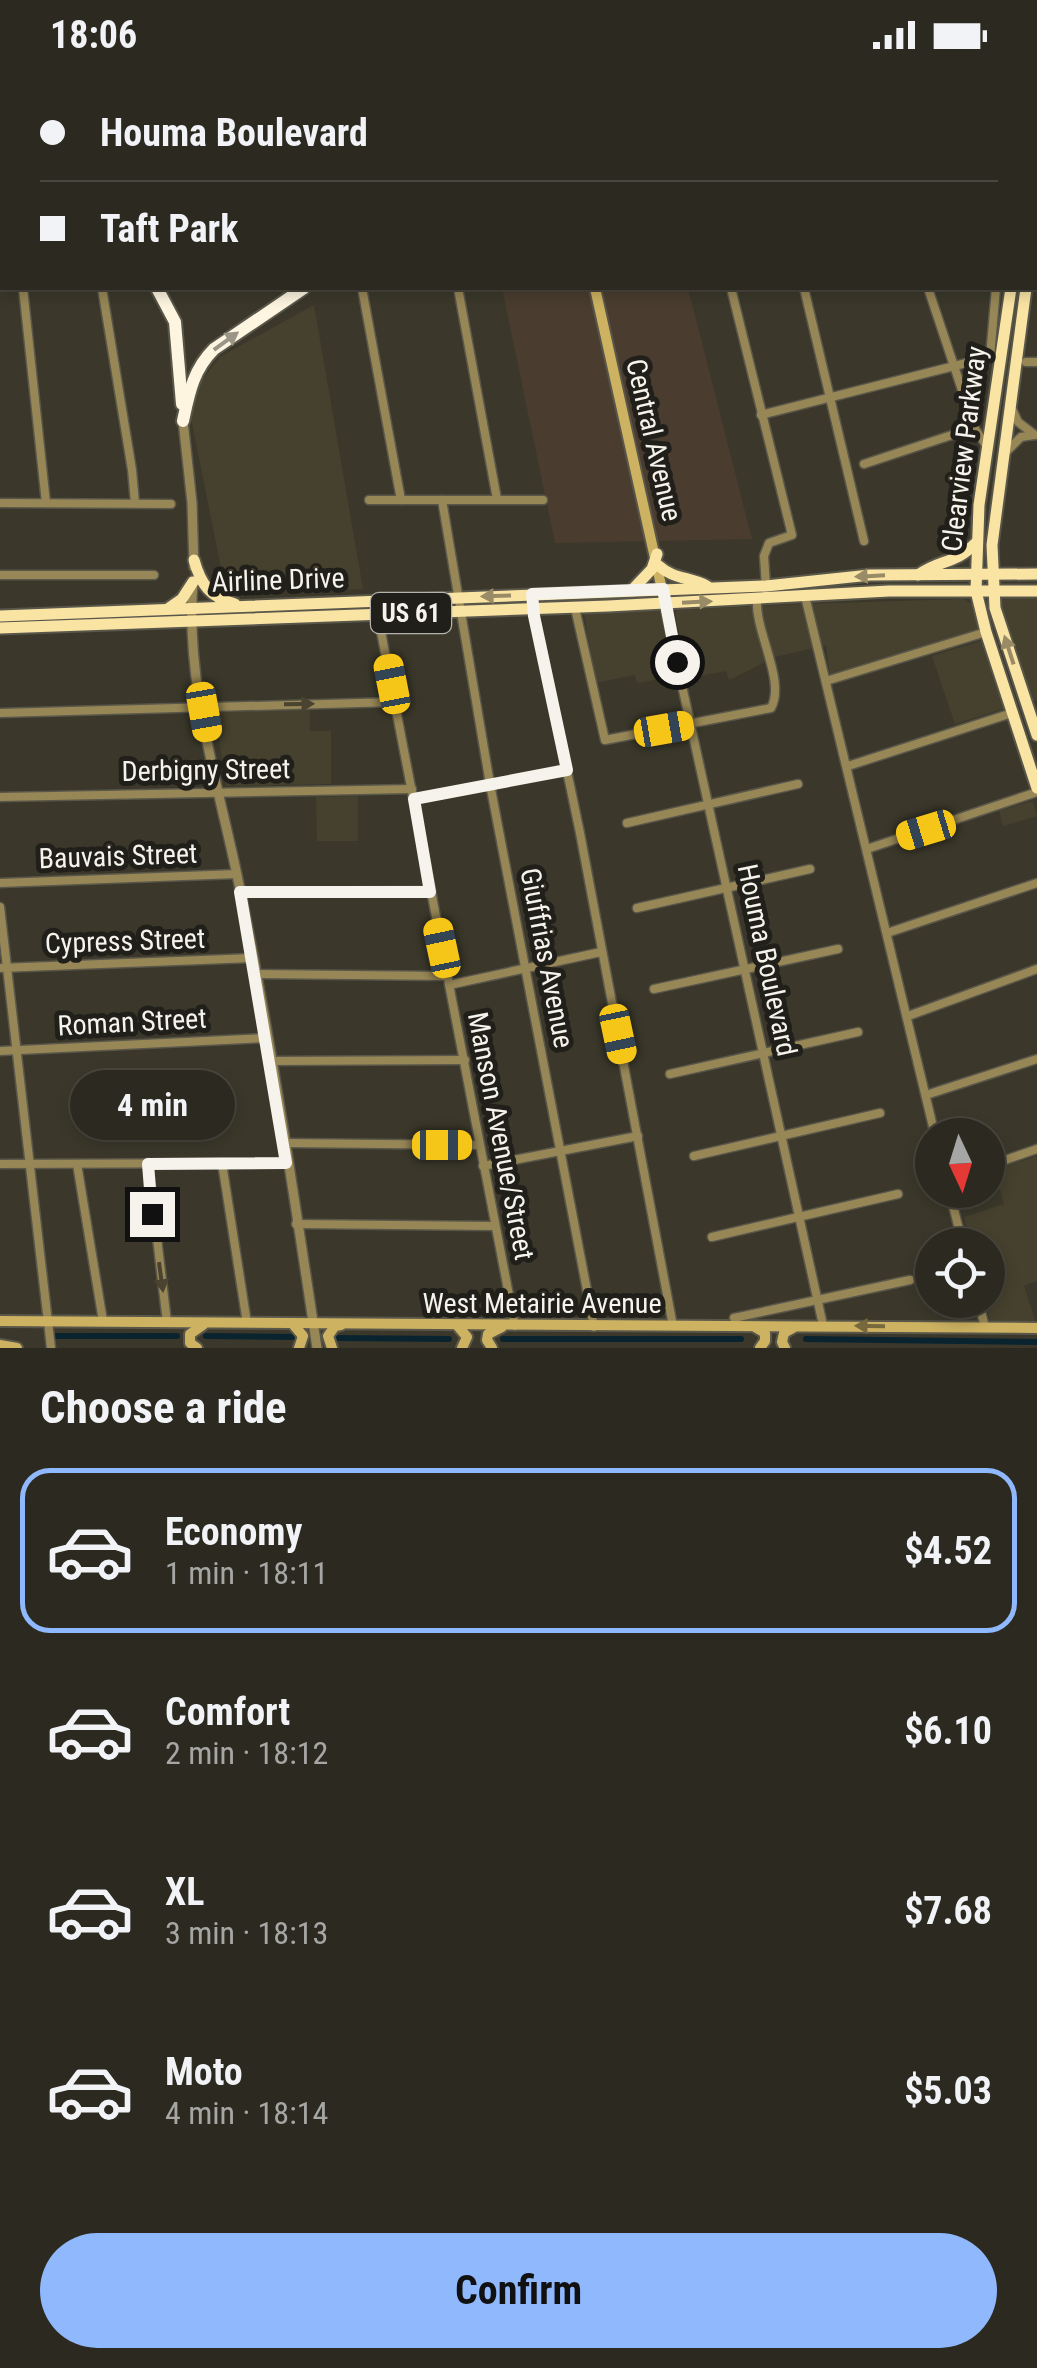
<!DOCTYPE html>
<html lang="en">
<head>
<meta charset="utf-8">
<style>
	body { margin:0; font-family:"Roboto Condensed",sans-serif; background:#343229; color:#f1f3f6; height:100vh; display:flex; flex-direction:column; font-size:38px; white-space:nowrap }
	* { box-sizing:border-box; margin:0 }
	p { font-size:32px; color:#a6a7a5 }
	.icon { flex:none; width:55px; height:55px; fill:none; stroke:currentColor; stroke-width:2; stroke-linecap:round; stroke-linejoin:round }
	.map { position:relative; height:1278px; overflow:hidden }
	.side { display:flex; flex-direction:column; background:#2c2a20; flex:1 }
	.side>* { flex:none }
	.banner { position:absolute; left:0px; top:0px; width:1038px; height:220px; box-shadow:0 5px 15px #0003,0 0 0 2px #48463e; display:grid; align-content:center; height:220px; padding:0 40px; background:#2c2a20 }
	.needle { width:65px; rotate:176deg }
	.controls { position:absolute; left:915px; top:1048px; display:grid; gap:20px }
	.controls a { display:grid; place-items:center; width:90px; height:90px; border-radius:50%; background:#2c2a20; box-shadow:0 5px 15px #0003,0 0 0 2px #48463e; font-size:50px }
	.end { position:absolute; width:45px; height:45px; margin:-22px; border:12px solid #f5f3eb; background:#111; box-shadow:0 0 0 5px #111 }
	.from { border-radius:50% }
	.bubble { position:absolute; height:70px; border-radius:35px; background:#2c2a20; box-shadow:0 5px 15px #0003,0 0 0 2px #48463e; font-size:32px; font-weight:700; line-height:70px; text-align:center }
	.car { position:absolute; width:30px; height:60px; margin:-30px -15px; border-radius:12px; box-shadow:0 0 8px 2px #0007; background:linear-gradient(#f5c518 24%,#345 0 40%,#f5c518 0 76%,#345 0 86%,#f5c518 0) }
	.banner b { display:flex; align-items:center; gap:35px; height:95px; font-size:38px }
	.banner b+b { border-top:2px solid #48463e }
	.banner i { width:25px; height:25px; background:#f1f3f6 }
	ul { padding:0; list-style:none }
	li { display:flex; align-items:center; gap:30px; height:165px; margin:0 20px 15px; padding:0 20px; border:5px solid transparent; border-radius:30px }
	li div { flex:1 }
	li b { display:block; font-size:38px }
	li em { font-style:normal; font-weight:700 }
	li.selected { border-color:#8fb8fd }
	li>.icon { width:90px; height:90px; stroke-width:1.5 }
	h2 { padding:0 40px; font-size:45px; line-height:120px }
	.primary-button { display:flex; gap:20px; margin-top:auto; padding:20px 40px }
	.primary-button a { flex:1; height:115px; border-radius:60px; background:#8fb8fd; color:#111; font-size:40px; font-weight:700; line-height:115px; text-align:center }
	.status { display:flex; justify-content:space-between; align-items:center; height:70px; padding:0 50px; background:#2c2a20; direction:ltr }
	.status svg { height:28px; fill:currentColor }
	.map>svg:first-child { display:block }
	.built { fill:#46412e }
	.industrial { fill:#4a3d2f }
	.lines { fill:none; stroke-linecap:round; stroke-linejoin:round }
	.canal { stroke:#0a242f; stroke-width:6 }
	.minor-casing { stroke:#59564a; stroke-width:11 }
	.tertiary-casing { stroke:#59564a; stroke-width:12 }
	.secondary-casing { stroke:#59564a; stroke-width:14 }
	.trunk-casing { stroke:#59564a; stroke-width:15 }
	.motorway-casing { stroke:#59564a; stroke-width:16 }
	.minor { stroke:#978656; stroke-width:8 }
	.tertiary { stroke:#978656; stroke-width:9 }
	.secondary { stroke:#cdb261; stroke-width:10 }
	.trunk { stroke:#fae4a4; stroke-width:11 }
	.motorway { stroke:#fdf5df; stroke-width:12 }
	.rail { stroke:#a3a197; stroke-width:2.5 }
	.trunk-bridge-casing { stroke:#59564a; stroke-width:15; stroke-linecap:butt }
	.motorway-bridge-casing { stroke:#59564a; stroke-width:16; stroke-linecap:butt }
	.trunk-bridge { stroke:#fae4a4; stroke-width:11 }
	.motorway-bridge { stroke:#fdf5df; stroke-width:12 }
	.oneway { fill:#9a9586 }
	.oneway2 { fill:#988b66 }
	.oneway3 { fill:#4a432f }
	.oneway4 { fill:#77683e }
	.route { stroke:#f5f3eb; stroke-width:12 }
	.labels { text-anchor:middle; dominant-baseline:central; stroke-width:10; stroke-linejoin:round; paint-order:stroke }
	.shield { fill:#211f1a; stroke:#b5b3ac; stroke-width:2.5 }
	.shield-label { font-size:25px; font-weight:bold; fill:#f5f3eb }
	.street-label { font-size:28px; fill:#f5f3eb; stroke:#211f1a }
</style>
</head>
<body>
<div class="status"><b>18:06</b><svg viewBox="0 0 49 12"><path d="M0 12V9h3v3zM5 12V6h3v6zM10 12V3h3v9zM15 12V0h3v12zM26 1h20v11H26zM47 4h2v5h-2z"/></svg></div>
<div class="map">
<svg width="1037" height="1278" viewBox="0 0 1037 1278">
	<rect width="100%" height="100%" fill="#3b382b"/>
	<g class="built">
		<polygon points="314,235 363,519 226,523 191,348 193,333 202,310 220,287"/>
		<polygon points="1037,526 1037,630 1032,632 999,533 1005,527"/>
		<polygon points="964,529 972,534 980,561 830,607 826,575 775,587 729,610 726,601 689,608 675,544 678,540 803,534"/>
		<polygon points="657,538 662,540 678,606 637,613 635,605 595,613 584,542"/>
		<polygon points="981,571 1003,639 955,654 932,586"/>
		<polygon points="310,639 310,661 331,661 331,714 226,716 215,642"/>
		<polygon points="358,726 358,771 317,771 316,727"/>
		<polygon points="1033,731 1037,746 1003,756 999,741"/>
		<polygon points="1037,1086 1037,1211 1024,1216 1036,1253 990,1251 985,1230 988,1230 988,1175 971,1175 964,1147 1004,1134 994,1100"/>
	</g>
	<polygon class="industrial" points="502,218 688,218 752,469 555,473"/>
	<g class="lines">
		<g class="canal">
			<polyline points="57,1266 177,1266"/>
			<polyline points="206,1266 296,1267"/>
			<polyline points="335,1268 449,1269"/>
			<polyline points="503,1269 741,1269"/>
			<polyline points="806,1269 1037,1272"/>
		</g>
		<defs>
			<g id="minor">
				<polyline points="369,0 370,2"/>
				<polyline points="0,183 2,183"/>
				<polyline points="23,218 46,433"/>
				<polyline points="102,218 132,400 135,433"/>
				<polyline points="362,218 401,430"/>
				<polyline points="458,218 497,429"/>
				<polyline points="731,218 792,465 769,473 764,486 766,516"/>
				<polyline points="804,218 864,471"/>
				<polyline points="928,218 975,359"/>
				<polyline points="1026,292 1037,292"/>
				<polyline points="1012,339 1018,352 1035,365"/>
				<polyline points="761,345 990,287 996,218"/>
				<polyline points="1005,383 1021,367 1034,365"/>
				<polyline points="864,394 967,360 975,359 986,375"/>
				<polyline points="369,430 543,430"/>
				<polyline points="442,430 490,714 594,1257"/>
				<polyline points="0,433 171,434"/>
				<polyline points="0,505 154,505"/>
				<polyline points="805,526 935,1065"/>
				<polyline points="532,534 580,763 673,1256"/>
				<polyline points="664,534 823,1255"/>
				<path d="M575 538 605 670 771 638C786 611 755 562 757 530"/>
				<polyline points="377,541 515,1256"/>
				<polyline points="826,611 986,562"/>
				<polyline points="0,643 395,632"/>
				<polyline points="848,696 1012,643"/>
				<polyline points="0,727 412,719"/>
				<polyline points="415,729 567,699"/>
				<polyline points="627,753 798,714"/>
				<polyline points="867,779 1037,722"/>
				<polyline points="0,813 237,804"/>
				<polyline points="241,822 430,821"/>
				<polyline points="0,837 51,1278"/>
				<polyline points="637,838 810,799"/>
				<polyline points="887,863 1037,813"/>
				<polyline points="0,898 252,888"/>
				<polyline points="255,904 447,906"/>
				<polyline points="449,915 601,882"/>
				<polyline points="654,919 838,879"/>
				<polyline points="908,946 1037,899"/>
				<polyline points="0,981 266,968"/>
				<polyline points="270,991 465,990"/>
				<polyline points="670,1004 858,962"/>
				<polyline points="926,1025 1037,989"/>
				<polyline points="284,1073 479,1075"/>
				<polyline points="694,1086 880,1043"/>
				<polyline points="148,1093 167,1252"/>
				<polyline points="222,1093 247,1253"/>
				<polyline points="0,1094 286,1093"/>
				<polyline points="77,1094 103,1251"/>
				<polyline points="483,1096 638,1066"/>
				<polyline points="988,1096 1037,1079"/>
				<polyline points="949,1120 963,1175"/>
				<polyline points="296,1154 494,1156"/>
				<polyline points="712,1167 898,1124"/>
				<polyline points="978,1230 985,1257"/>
				<polyline points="734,1248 910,1210"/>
			</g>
			<g id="tertiary">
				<polyline points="183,351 192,433 194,497"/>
				<path d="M193 512C185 610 217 710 237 805 270 961 293 1120 317 1278"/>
			</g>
			<g id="secondary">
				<polyline points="546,0 547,2"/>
				<polyline points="595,218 663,524"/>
				<polyline points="0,1251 1037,1258"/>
				<polyline points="292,1253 303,1266 299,1278"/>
				<polyline points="457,1255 467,1267 462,1278"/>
				<polyline points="755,1257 765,1263 765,1271 760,1278"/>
				<polyline points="0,1275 17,1278"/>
				<polyline points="197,1278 190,1273 190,1264 203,1255"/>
				<polyline points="332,1278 328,1266 335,1256 341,1255"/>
				<polyline points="492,1278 487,1270 488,1264 502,1257"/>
				<polyline points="785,1278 782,1272 784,1263 793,1258"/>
			</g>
			<g id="trunk">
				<polyline points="1011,218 979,435 976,521 986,562 1037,718"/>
				<polyline points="1026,218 992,475 995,538 1037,665"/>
				<path d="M194 490C201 515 210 527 235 534"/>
				<path d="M659 496C673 509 690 507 707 516"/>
				<path d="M918 505C942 488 953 496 977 472"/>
				<polyline points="632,520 652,499 657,484"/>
				<polyline points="169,538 182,529 193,512"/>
				<polyline points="0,546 766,516 870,505 1037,504"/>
				<polyline points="0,558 608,536 889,521 1037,521"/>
			</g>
			<g id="motorway">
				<polyline points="626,2 630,0"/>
				<polyline points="658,2 663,0"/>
				<polyline points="0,137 2,137"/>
				<polyline points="0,155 2,155"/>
				<polyline points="0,169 2,170"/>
				<polyline points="157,218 175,252 182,334"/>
				<path d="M183 351C189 323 193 300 214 279L304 218"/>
			</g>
		</defs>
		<use href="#minor" class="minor-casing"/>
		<use href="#tertiary" class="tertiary-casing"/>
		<use href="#secondary" class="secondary-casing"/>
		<use href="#trunk" class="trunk-casing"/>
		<use href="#motorway" class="motorway-casing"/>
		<use href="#minor" class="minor"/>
		<use href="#tertiary" class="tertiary"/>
		<use href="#secondary" class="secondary"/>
		<use href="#trunk" class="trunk"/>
		<use href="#motorway" class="motorway"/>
		<g class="rail">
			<polyline points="455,2 459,0"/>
			<polyline points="0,52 2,52"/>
			<polyline points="0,78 2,78"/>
			<polyline points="0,108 2,108"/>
			<polyline points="1035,108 1037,108"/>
		</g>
		<defs>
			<polyline id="trunk-bridge" points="1035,174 1037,169"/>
			<polyline id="motorway-bridge" points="1035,116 1037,111"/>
		</defs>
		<use href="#trunk-bridge" class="trunk-bridge-casing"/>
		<use href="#motorway-bridge" class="motorway-bridge-casing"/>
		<use href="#trunk-bridge" class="trunk-bridge"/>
		<use href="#motorway-bridge" class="motorway-bridge"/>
	</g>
	<defs><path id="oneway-solid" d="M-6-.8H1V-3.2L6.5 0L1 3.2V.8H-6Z" transform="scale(2.5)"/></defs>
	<use class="oneway" href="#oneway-solid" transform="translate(226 271) rotate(-36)"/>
	<g class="oneway2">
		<use href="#oneway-solid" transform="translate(870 506) rotate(177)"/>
		<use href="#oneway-solid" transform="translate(496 526) rotate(178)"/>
		<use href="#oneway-solid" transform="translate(697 532) rotate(-3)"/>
		<use href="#oneway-solid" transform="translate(1009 580) rotate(-108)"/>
	</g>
	<g class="oneway3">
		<use href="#oneway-solid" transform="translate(299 634) rotate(-1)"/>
		<use href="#oneway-solid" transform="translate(161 1207) rotate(82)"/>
	</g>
	<use class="oneway4" href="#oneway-solid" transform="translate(870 1256) rotate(-179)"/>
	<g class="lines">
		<polyline class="route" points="152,1144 148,1094 286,1093 240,822 430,822 414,729 567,700 534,546 532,524 663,519 677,592"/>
	</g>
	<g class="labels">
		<rect class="shield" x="371" y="523" width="80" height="40" rx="8"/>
		<g class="shield-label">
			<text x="411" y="543">US 61</text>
		</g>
		<g class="street-label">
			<text transform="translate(654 370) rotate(77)">Central Avenue</text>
			<text transform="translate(964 379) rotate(-83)">Clearview Parkway</text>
			<text transform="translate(278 510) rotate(-2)">Airline Drive</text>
			<text transform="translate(206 700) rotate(-1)">Derbigny Street</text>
			<text transform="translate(118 786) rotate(-2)">Bauvais Street</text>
			<text transform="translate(125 871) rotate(-2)">Cypress Street</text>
			<text transform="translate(547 888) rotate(79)">Giuffrias Avenue</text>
			<text transform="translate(767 890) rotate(78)">Houma Boulevard</text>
			<text transform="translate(132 952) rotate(-3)">Roman Street</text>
			<text transform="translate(501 1066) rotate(79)">Manson Avenue/Street</text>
			<text x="542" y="1233">West Metairie Avenue</text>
		</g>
	</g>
</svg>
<div class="controls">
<a><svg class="needle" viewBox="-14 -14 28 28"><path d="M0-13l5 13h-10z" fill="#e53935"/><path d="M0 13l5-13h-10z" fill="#a6a7a5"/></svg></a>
<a><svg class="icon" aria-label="locate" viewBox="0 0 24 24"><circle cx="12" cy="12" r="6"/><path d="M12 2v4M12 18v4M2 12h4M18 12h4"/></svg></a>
</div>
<i class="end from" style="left:677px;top:592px"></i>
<i class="end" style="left:152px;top:1144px"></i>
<div class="bubble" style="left:70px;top:1000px;width:165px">4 min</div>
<i class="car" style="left:392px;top:614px;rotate:349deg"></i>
<i class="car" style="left:204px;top:642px;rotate:170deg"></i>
<i class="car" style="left:664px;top:659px;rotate:80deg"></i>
<i class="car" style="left:926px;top:760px;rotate:253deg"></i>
<i class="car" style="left:442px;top:878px;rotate:348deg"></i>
<i class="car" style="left:618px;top:964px;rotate:168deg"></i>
<i class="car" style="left:442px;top:1075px;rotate:90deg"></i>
<div class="banner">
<b><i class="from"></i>Houma Boulevard</b>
<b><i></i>Taft Park</b>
</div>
</div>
<section class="side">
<h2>Choose a ride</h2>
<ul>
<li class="selected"><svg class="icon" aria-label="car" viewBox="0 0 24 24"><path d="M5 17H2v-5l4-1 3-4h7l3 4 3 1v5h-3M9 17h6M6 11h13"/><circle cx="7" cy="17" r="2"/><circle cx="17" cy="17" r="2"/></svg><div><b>Economy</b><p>1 min · 18:11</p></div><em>$4.52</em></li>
<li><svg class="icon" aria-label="car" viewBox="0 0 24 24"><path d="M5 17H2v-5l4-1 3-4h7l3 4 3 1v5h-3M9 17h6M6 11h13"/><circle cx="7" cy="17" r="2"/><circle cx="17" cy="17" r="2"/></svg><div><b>Comfort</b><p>2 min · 18:12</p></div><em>$6.10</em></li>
<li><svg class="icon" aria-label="car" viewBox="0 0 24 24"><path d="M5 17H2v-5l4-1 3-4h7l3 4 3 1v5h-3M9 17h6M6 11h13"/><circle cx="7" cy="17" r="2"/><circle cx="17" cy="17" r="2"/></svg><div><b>XL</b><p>3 min · 18:13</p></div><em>$7.68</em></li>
<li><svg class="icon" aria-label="car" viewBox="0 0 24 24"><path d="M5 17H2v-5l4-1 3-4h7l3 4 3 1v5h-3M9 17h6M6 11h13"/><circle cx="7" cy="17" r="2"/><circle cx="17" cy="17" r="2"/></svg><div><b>Moto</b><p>4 min · 18:14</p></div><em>$5.03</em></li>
</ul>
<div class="primary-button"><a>Confirm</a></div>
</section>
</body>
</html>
